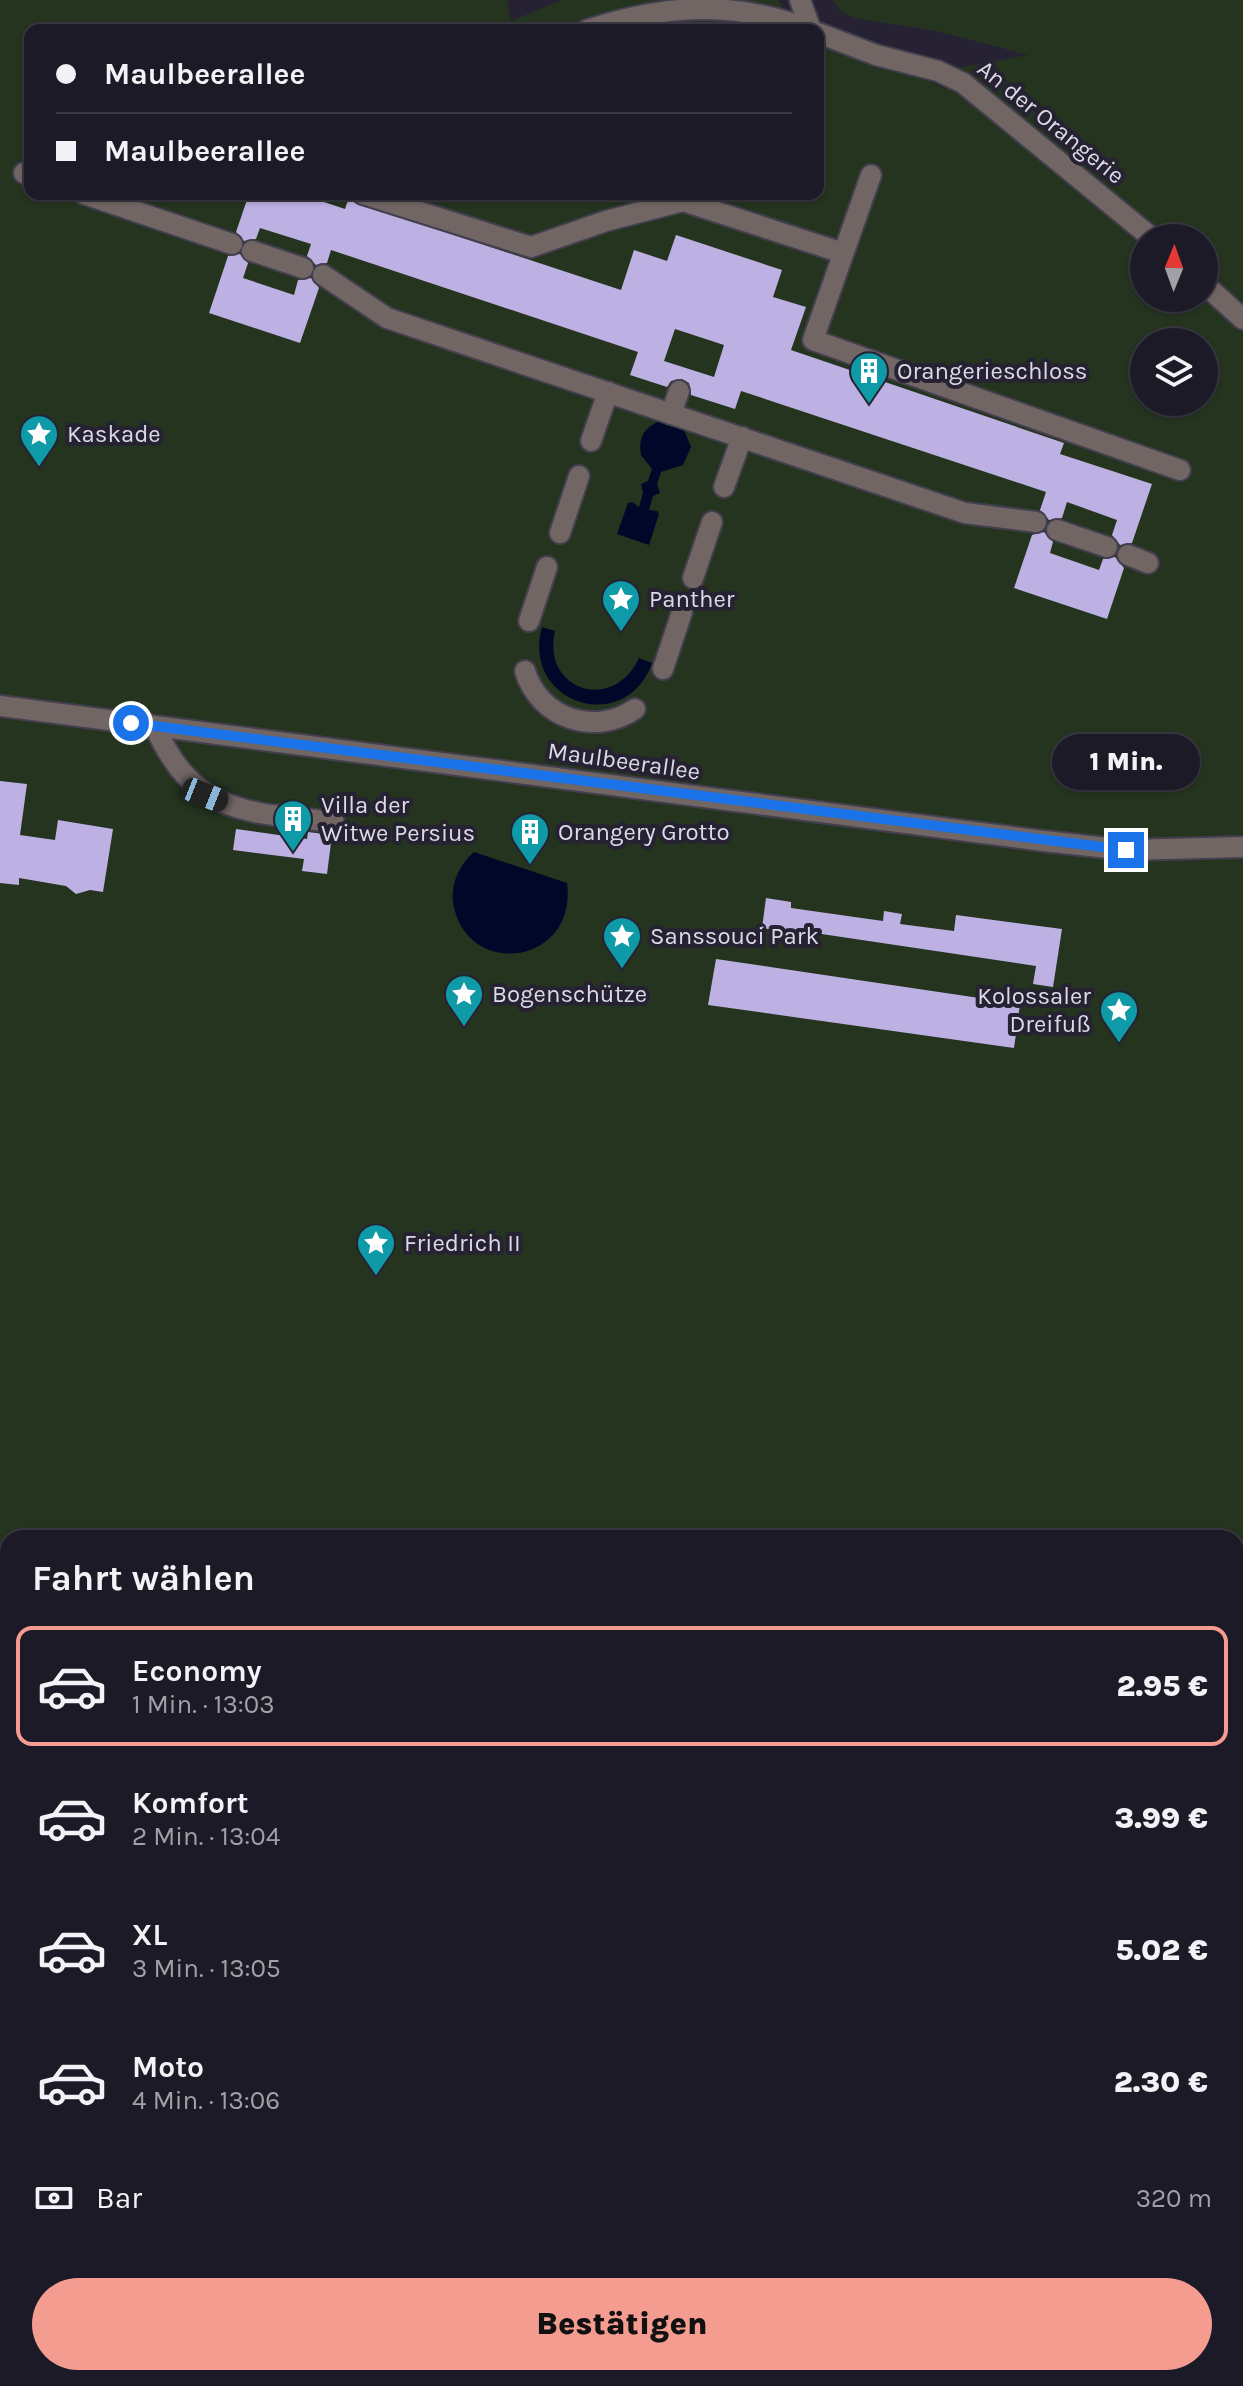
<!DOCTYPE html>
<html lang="de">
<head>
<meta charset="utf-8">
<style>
	body { margin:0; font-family:Karla,sans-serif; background:#292732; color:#f1f3f6; height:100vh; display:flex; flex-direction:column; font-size:30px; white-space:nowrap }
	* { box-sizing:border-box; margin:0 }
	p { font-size:26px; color:#a0a1a7 }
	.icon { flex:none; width:44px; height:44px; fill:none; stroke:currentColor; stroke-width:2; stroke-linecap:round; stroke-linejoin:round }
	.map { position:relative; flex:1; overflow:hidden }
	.details { position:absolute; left:0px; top:1530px; width:1244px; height:856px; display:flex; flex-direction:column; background:#1c1a26; border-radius:24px 24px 0 0; box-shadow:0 2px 6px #0004,0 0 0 2px #3a3843 }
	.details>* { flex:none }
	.banner { position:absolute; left:24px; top:24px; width:800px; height:176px; border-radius:16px; box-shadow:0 2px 6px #0004,0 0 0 2px #3a3843; display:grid; align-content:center; height:176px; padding:0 32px; background:#1c1a26 }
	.needle { width:52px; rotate:1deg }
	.fabs { position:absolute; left:1130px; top:224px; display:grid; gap:16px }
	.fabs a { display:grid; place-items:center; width:88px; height:88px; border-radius:50%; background:#1c1a26; box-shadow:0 2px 6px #0004,0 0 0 2px #3a3843; font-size:40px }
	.end { position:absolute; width:36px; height:36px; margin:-18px; border:10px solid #1a73e8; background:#fff; box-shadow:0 0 0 4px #fff }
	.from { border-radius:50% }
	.bubble { position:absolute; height:56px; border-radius:28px; background:#1c1a26; box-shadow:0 2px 6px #0004,0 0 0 2px #3a3843; font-size:26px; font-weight:800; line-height:56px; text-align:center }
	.car { position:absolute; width:24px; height:48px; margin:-24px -12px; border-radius:10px; box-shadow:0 0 6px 2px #0007; background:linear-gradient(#222 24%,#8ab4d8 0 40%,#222 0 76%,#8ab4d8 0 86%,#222 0) }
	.banner b { display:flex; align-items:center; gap:28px; height:76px; font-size:30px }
	.banner b+b { border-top:2px solid #3a3843 }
	.banner i { width:20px; height:20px; background:#f1f3f6 }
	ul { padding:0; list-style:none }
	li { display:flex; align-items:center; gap:24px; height:120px; margin:0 16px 12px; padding:0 16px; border:4px solid transparent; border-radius:16px }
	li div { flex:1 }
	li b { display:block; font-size:30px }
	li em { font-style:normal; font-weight:800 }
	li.current { border-color:#f59c91 }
	li>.icon { width:72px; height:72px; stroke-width:1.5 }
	h2 { padding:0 32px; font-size:36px; line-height:96px }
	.pay { display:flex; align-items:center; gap:20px; height:88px; padding:0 32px; font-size:30px }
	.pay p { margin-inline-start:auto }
	.action { display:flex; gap:16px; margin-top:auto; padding:16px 32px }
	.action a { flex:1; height:92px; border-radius:48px; background:#f59c91; color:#111; font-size:32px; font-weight:800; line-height:92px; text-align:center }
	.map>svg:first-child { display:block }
	.green { fill:#24341f; fill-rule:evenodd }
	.water { fill:#010729 }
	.building { fill:#bdb1e3; fill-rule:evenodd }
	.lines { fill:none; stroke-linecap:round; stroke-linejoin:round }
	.minor-casing { stroke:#433f4f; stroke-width:24 }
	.minor { stroke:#716664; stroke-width:20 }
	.route { stroke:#1a73e8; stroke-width:10 }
	.labels { text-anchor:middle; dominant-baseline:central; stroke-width:8; stroke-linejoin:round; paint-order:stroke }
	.street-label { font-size:24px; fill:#dcdae5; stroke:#262233 }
	.poi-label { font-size:24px; fill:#dcdae5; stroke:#262233; text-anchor:start }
</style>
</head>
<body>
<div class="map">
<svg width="1243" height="2386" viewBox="0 0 1243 2386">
	<rect width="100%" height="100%" fill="#262233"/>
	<path class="green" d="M0 0H507L511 21 562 0H778L798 30H30V194H818V38L907 67 945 90 956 68 1028 55 937 31 858 19 843 13 832 0H1243V2386H0ZM1144 238H1204V298H1144ZM1144 342H1204V402H1144ZM8 1538H1236V2378H8Z"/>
	<g class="water">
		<path d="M660 421 683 427 691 447 683 465 661 472 657 484 660 493 653 496 649 510 657 511 659 514 649 545 617 534 628 503 632 502 639 507 643 493 641 484 648 481 652 469 641 455C638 438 644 427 660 421Z"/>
		<path d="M542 627 555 631C541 690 613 714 639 658L652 663C626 737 521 704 542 627Z"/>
		<path d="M474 852 567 883C578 965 465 981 453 902 451 883 459 865 474 852Z"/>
	</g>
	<g class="building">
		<path d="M249 194H300L345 209 348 200 621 290 634 250 667 261 676 235 782 270 773 297 806 307 791 350 1064 443 1060 454 1152 484 1132 543 1120 545 1112 535 1117 520 1067 502 1062 518 1049 520 1040 510 1046 492 741 391 735 409 691 395 689 383 682 379 671 381 667 387 630 375 638 352 331 250 327 263 316 265 307 256 311 244 260 228 256 239 244 241 236 232ZM675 329 724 345 714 377 664 361Z"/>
		<polygon points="240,254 248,263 243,278 294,295 298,280 311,278 319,288 300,343 209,313 228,256"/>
		<polygon points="1044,532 1053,542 1050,553 1099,570 1103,559 1115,557 1124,568 1107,619 1014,588 1032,535"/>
		<polygon points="0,781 27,784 20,835 55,840 58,820 113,829 103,892 90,890 76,894 66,886 19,878 19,885 0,883"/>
		<polygon points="236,829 307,839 308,832 332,835 327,874 302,871 304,859 233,850"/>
		<polygon points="766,898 791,902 791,908 883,921 884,911 902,914 900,924 954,931 956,915 1062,929 1053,987 1033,984 1036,966 788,929 787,932 762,928"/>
		<polygon points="716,959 1020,1004 1014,1048 708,1005"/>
	</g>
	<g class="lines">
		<defs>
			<g id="minor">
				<polyline points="800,0 811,30"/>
				<path d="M587 30C667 4 733 0 811 30"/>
				<polyline points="818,33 876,55 938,71 963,83 1152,238"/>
				<polyline points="24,173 30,175"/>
				<polyline points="871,175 813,340 1180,470"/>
				<polyline points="84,194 232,244"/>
				<polyline points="363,194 531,247 606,221 683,201 843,253"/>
				<polyline points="252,251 303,268"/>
				<polyline points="323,275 387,318 965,513 1036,522"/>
				<polyline points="1204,284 1243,319"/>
				<polyline points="671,414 679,391"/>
				<polyline points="591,441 608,392"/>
				<polyline points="724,487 742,437"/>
				<polyline points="1057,530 1107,547"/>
				<polyline points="560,533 579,476"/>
				<polyline points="1128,555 1148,563"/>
				<polyline points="693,578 712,522"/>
				<polyline points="529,621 547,567"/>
				<polyline points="663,669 682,612"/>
				<path d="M525 671C539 718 594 737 635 709"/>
				<polyline points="0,706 1044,841 1126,850 1243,847"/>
				<path d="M155 727C195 816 248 812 334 822"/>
				<polyline points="0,2155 8,2156"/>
				<polyline points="1236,2267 1243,2260"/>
				<polyline points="410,2378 411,2386"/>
			</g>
		</defs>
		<use href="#minor" class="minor-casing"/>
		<use href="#minor" class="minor"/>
	</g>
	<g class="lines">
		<polyline class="route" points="131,723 1126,850"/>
	</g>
	<defs>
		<symbol id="building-pin" viewBox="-11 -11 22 30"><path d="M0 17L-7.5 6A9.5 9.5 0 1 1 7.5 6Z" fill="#0f9aa8" stroke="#262233"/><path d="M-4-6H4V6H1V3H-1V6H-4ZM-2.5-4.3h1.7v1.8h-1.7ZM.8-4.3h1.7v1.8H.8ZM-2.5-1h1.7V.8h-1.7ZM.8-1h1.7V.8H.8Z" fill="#fff"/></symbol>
		<symbol id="sight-pin" viewBox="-11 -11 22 30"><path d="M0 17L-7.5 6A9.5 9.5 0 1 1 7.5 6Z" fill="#0f9aa8" stroke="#262233"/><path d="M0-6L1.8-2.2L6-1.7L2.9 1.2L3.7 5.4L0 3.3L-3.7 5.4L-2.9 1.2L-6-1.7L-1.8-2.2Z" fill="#fff"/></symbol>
	</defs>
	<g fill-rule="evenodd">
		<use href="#building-pin" x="847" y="349" width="44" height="60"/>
		<use href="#sight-pin" x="17" y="412" width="44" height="60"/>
		<use href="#sight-pin" x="599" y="577" width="44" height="60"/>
		<use href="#building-pin" x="271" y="797" width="44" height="60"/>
		<use href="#building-pin" x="508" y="810" width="44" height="60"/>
		<use href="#sight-pin" x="600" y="914" width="44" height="60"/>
		<use href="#sight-pin" x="442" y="972" width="44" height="60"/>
		<use href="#sight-pin" x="1097" y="988" width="44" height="60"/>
		<use href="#sight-pin" x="354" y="1221" width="44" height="60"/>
	</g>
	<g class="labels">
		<g class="street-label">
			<text transform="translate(1051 122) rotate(39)">An der Orangerie</text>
			<text transform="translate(624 761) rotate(8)">Maulbeerallee</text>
		</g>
		<g class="poi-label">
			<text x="897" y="371">Orangerieschloss</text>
			<text x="67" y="434">Kaskade</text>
			<text x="649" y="599">Panther</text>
			<text x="321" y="805">Villa der<tspan x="321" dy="28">Witwe Persius</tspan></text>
			<text x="558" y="832">Orangery Grotto</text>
			<text x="650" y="936">Sanssouci Park</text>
			<text x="492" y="994">Bogenschütze</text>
			<text x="1091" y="996" text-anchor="end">Kolossaler<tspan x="1091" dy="28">Dreifuß</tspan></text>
			<text x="404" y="1243">Friedrich II</text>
		</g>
	</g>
</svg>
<div class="fabs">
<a><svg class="needle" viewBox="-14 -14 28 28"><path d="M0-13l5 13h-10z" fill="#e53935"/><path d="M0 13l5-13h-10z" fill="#a0a1a7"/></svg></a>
<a><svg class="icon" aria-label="layers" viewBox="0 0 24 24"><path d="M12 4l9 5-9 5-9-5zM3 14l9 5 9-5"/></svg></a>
</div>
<i class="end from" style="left:131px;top:723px"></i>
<i class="end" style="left:1126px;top:850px"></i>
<div class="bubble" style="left:1052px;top:734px;width:148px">1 Min.</div>
<i class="car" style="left:205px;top:795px;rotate:112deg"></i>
<div class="banner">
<b><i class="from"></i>Maulbeerallee</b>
<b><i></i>Maulbeerallee</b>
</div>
<section class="details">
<h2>Fahrt wählen</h2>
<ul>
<li class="current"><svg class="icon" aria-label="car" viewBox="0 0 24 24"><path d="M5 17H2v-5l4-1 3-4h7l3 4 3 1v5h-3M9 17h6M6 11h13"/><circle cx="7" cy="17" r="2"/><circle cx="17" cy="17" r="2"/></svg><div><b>Economy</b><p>1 Min. · 13:03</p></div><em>2.95 €</em></li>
<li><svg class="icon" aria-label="car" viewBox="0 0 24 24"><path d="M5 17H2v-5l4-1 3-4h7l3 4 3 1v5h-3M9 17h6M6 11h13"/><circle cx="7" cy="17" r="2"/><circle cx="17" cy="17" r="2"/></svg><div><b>Komfort</b><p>2 Min. · 13:04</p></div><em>3.99 €</em></li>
<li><svg class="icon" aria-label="car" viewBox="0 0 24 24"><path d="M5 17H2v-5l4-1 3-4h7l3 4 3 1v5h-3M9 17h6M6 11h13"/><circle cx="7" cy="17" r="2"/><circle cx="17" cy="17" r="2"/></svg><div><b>XL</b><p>3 Min. · 13:05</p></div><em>5.02 €</em></li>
<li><svg class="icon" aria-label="car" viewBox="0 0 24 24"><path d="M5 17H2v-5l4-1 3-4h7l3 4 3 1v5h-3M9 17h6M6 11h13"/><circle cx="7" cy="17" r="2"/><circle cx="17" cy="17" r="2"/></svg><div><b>Moto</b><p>4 Min. · 13:06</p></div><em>2.30 €</em></li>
</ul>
<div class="pay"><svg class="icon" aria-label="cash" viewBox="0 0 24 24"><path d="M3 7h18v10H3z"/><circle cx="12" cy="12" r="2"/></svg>Bar<p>320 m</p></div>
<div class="action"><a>Bestätigen</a></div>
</section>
</div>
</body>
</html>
